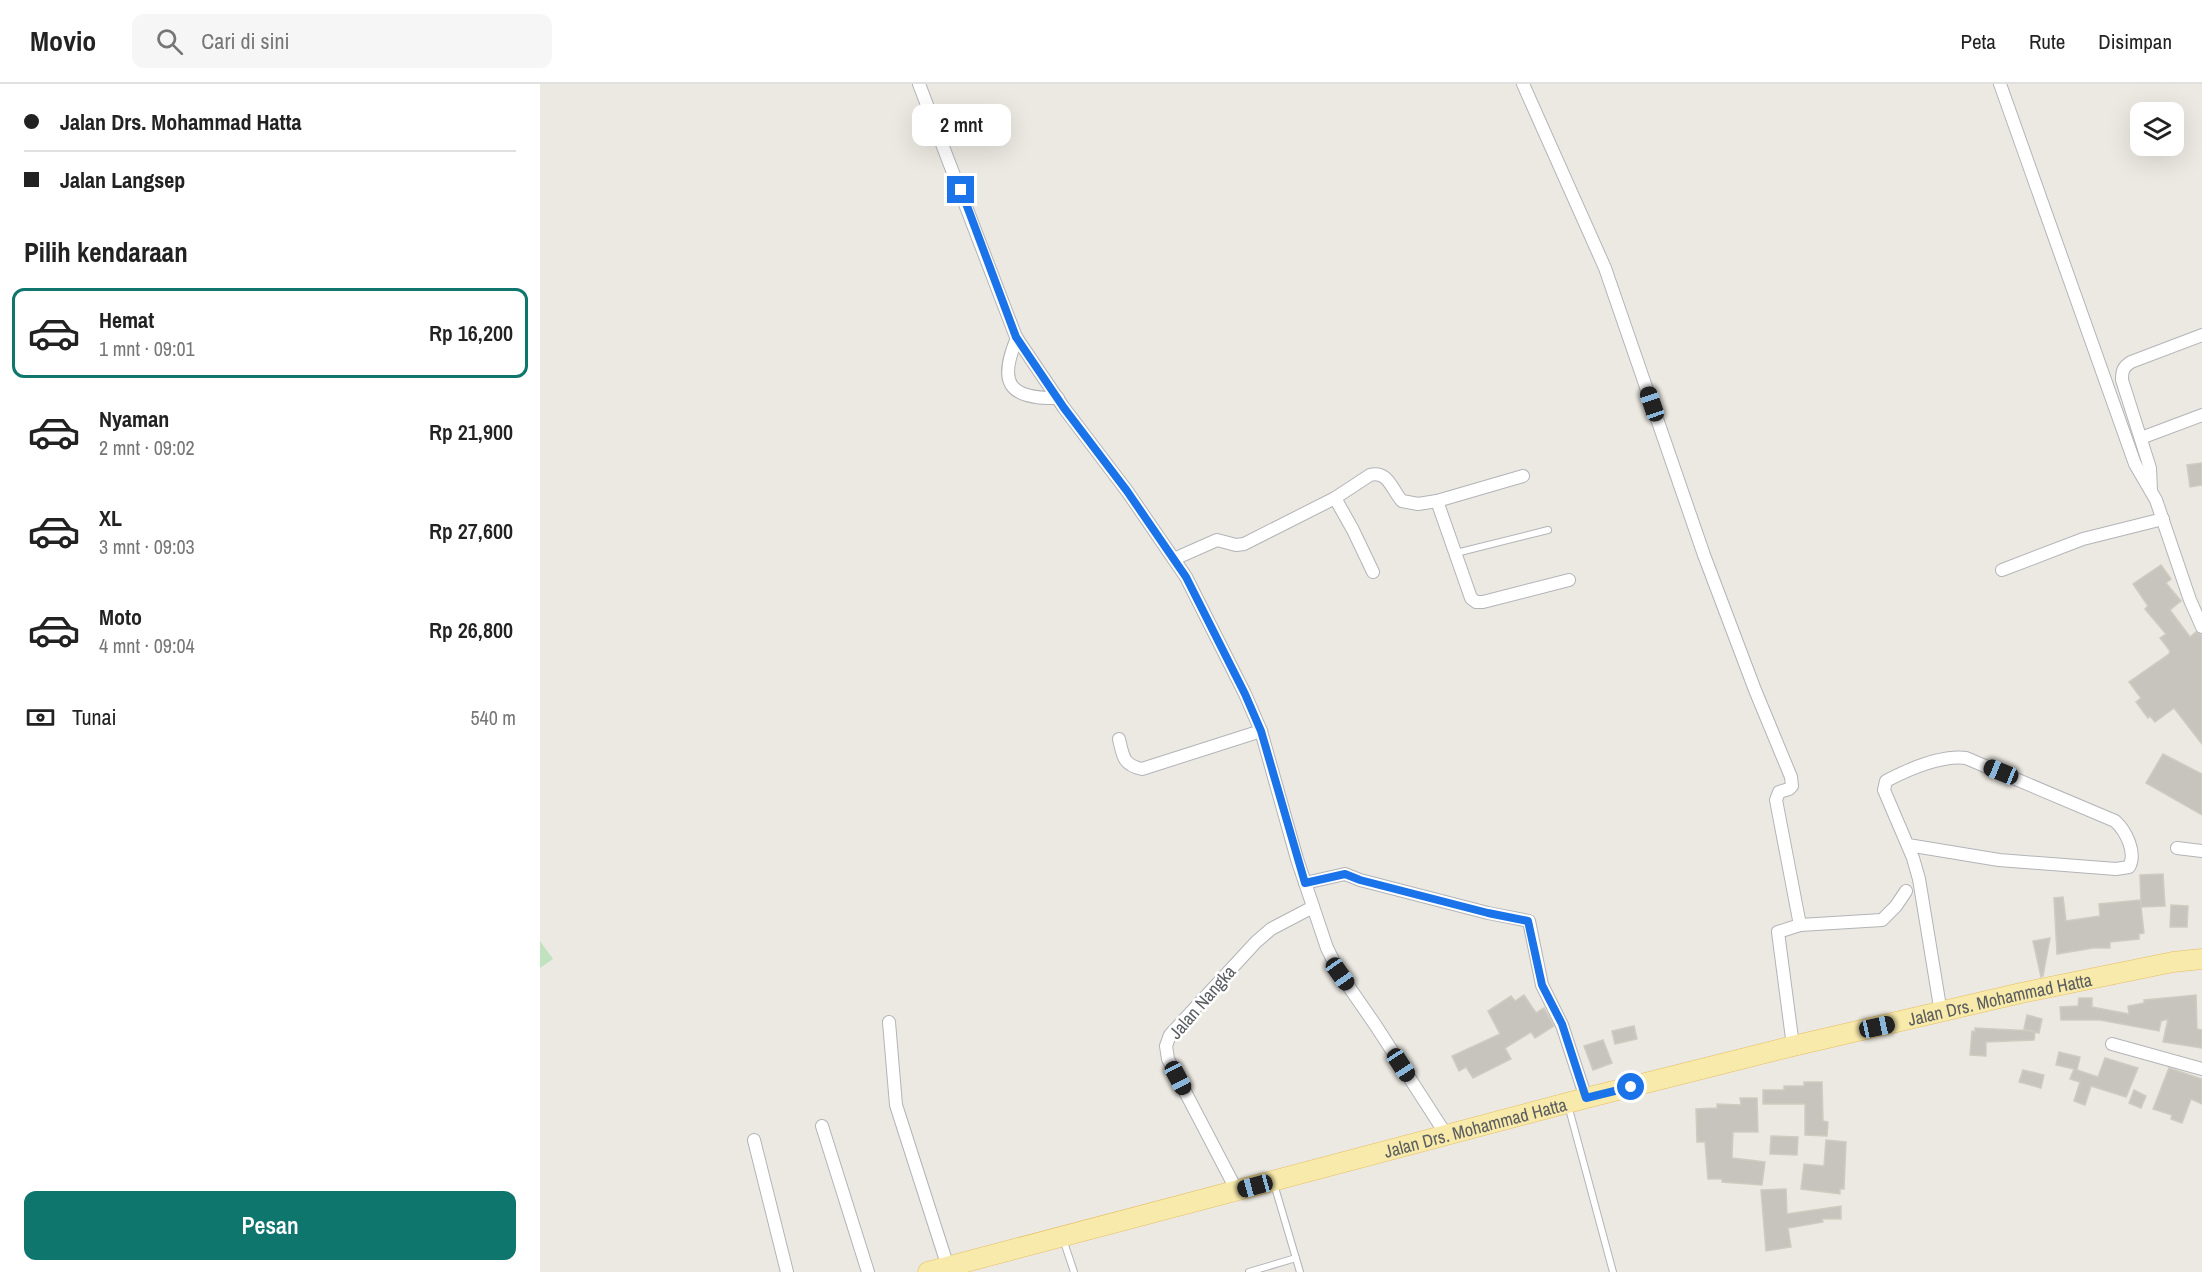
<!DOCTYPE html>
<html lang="id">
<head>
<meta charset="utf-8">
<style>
	body { margin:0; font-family:"Archivo Narrow",sans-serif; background:#f6f6f6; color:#222; height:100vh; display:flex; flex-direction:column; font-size:22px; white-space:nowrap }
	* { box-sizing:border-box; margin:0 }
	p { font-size:20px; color:#767676 }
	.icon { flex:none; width:33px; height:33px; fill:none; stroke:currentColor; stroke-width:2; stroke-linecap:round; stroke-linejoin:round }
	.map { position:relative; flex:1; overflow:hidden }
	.panel { display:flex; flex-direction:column; background:#fff; width:540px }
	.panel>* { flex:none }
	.banner { display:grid; align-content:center; height:132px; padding:0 24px; background:#fff }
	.fabs { position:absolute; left:1590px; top:18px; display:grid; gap:12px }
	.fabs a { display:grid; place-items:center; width:54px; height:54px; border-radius:12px; background:#fff; box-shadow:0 6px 24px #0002; font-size:30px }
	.end { position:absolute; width:27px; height:27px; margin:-14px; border:8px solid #1a73e8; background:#fff; box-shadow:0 0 0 3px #fff }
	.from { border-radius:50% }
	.bubble { position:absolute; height:42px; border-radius:12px; background:#fff; box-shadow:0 6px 24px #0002; font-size:20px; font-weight:600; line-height:42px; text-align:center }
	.car { position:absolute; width:18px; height:36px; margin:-18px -9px; border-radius:8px; box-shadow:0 0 4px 2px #0007; background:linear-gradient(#222 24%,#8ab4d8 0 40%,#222 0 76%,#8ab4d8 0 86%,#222 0) }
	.banner b { display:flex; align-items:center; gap:21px; height:57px; font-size:22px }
	.banner b+b { border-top:2px solid #e0e0e0 }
	.banner i { width:15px; height:15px; background:#222 }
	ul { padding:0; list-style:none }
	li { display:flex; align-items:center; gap:18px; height:90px; margin:0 12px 9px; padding:0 12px; border:3px solid transparent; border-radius:12px }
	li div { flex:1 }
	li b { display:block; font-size:22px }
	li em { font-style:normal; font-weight:600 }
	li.on { border-color:#0f766e }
	li>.icon { width:54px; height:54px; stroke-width:1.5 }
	h2 { padding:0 24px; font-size:27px; line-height:72px }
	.pay { display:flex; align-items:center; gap:15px; height:66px; padding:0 24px; font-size:22px }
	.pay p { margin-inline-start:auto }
	.button { display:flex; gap:12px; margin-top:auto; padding:12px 24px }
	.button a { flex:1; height:69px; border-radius:12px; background:#0f766e; color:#fff; font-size:24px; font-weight:600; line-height:69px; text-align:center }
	header { display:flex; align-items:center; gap:36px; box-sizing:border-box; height:84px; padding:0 30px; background:#fff; border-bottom:2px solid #e0e0e0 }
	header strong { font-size:28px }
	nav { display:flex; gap:33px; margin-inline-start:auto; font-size:21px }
	.search { width:420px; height:54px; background:#f6f6f6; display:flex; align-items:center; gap:15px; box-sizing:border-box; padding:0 21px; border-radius:12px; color:#767676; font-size:22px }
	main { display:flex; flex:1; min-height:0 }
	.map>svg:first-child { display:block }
	.green { fill:#c0e2bf }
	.building { fill:#c7c4be; stroke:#d0cbc0; stroke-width:1.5 }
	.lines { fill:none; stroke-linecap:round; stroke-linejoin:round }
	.service-casing { stroke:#b2b4b8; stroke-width:8 }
	.minor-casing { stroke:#b2b4b8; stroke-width:14 }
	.primary-casing { stroke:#e6bd60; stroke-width:21 }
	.service { stroke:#fff; stroke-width:6 }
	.minor { stroke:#fff; stroke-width:12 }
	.primary { stroke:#f8eaaa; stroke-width:20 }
	.route { stroke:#1a73e8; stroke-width:8 }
	.labels { text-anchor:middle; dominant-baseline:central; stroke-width:5; stroke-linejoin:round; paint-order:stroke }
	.street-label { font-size:18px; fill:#5a5d61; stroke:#fff }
</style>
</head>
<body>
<header>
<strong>Movio</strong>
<div class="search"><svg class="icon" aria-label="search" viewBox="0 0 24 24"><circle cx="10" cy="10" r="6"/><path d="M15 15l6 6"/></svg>Cari di sini</div>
<nav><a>Peta</a><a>Rute</a><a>Disimpan</a></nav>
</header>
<main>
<section class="panel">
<div class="banner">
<b><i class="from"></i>Jalan Drs. Mohammad Hatta</b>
<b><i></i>Jalan Langsep</b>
</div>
<h2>Pilih kendaraan</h2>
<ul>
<li class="on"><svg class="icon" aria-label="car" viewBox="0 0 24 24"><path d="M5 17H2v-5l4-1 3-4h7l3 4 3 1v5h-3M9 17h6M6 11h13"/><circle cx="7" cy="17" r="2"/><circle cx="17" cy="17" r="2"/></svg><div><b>Hemat</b><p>1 mnt · 09:01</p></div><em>Rp 16,200</em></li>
<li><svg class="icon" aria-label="car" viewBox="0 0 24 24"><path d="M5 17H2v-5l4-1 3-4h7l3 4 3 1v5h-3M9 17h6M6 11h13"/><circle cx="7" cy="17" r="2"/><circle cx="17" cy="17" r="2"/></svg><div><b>Nyaman</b><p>2 mnt · 09:02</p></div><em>Rp 21,900</em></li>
<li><svg class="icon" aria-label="car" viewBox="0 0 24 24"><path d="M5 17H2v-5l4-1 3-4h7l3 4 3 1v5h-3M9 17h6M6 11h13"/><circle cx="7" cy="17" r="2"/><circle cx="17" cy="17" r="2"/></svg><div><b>XL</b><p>3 mnt · 09:03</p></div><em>Rp 27,600</em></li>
<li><svg class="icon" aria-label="car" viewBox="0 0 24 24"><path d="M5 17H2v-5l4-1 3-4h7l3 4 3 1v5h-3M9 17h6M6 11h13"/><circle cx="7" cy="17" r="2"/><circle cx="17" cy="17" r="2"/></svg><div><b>Moto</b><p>4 mnt · 09:04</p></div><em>Rp 26,800</em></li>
</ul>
<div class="pay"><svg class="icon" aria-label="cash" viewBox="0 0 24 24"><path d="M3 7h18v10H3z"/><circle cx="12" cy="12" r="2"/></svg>Tunai<p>540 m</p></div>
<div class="button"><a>Pesan</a></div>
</section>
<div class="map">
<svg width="1662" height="1188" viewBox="0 0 1662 1188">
	<rect width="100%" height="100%" fill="#ece9e2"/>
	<polygon class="green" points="0,857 13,875 0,884"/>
	<g class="building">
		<polygon points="1662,379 1662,401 1650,403 1647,381"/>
		<polygon points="1621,481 1631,495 1626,499 1641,517 1630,526 1650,553 1656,548 1662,551 1662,660 1634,624 1615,638 1610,632 1608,634 1596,618 1601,614 1589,598 1629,570 1630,567 1620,554 1626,550 1605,525 1608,522 1593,500"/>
		<polygon points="1623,670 1662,690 1662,731 1606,699"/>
		<polygon points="1623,790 1625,822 1601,823 1604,849 1599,850 1599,855 1570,858 1570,864 1553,864 1517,870 1514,814 1523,813 1526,837 1560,832 1559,820 1600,816 1601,821 1600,791"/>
		<polygon points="1631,821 1648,822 1647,843 1630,843"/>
		<polygon points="1510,854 1503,892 1501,893 1493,857"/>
		<polygon points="984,911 996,929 1004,924 1014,942 995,954 991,948 965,964 971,975 933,994 926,983 919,987 912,972 960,950 948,927 971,912 975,917"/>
		<polygon points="1656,911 1657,945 1662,946 1662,964 1623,958 1628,935 1621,937 1619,947 1560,936 1521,936 1520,923 1538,922 1539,914 1552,914 1552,923 1589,930 1588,922 1604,919 1604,916"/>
		<polygon points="1487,931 1502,935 1499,949 1495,948 1494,956 1446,958 1446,972 1430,971 1432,947 1435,948 1435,944 1494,947 1484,945"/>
		<polygon points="1094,942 1097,955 1075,960 1072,947"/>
		<polygon points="1063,956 1072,979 1053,986 1044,962"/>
		<polygon points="1519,968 1540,973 1537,986 1558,993 1565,974 1598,984 1586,1013 1551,1002 1545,1021 1534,1017 1540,998 1530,995 1534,985 1516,981"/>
		<polygon points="1629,984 1662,995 1662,1020 1651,1015 1642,1039 1631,1035 1632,1031 1613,1025"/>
		<polygon points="1483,986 1504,991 1501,1004 1479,998"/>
		<polygon points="1264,998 1282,998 1283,1037 1288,1038 1287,1052 1265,1051 1265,1020 1223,1020 1223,1006 1244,1006 1244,1002 1264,1002"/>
		<polygon points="1594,1006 1606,1012 1601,1024 1589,1019"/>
		<polygon points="1200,1014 1217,1014 1218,1048 1193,1048 1192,1074 1225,1078 1222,1101 1182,1098 1182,1095 1168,1095 1165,1058 1157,1058 1156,1025 1177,1024 1177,1020 1201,1021"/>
		<polygon points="1231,1052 1258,1053 1257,1071 1230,1070"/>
		<polygon points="1286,1056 1306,1058 1304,1105 1300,1105 1300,1110 1261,1105 1264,1080 1284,1082"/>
		<polygon points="1246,1105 1247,1130 1301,1122 1301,1135 1282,1135 1283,1138 1248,1144 1251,1163 1226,1167 1221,1106"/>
	</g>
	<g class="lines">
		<defs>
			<g id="service">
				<polyline points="916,469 1008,446"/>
				<polyline points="1028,1021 1073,1188"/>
				<polyline points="734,1100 760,1188"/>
				<polyline points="523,1155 534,1188"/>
				<polyline points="709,1188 756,1174"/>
			</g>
			<g id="minor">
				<polyline points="379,0 476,253 524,324 587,407 646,493 705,610 721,647 757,775 787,864 800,890 836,942 907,1052"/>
				<polyline points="983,0 1065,184 1164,471 1215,606 1251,693 1252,702 1249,705 1239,708 1236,716 1260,841"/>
				<polyline points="1460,0 1595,380 1616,416 1650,516 1662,543"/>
				<path d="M477 254C458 299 468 315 518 314"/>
				<polyline points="1601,354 1662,331"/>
				<polyline points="983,392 897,417 931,514 936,518 943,518 1029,496"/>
				<path d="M1611 407 1610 384 1582 296C1582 287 1583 283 1591 278L1662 251"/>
				<polyline points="795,414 813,446 833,488"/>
				<path d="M634 475 677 456 696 461 704 460 795 414 830 391C848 386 852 406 862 417L878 420 897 417"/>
				<polyline points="1462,486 1543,455 1623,435"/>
				<path d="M579 655C583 672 583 681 602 685L721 647"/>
				<path d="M1368 761 1459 776 1576 785 1589 783C1597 769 1586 747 1575 737L1426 674C1400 671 1369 685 1346 697L1344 706 1373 774 1379 795 1401 929"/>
				<polyline points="1637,764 1662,767"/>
				<polyline points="765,799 805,790 820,796 948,829 989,837 1002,901 1022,941 1046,1014"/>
				<polyline points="349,938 356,1021 408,1183"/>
				<polyline points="1572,960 1662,985"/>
				<polyline points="1253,962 1238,848 1260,841 1342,836 1356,822 1366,807"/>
				<polyline points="282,1042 328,1188"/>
				<polyline points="214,1056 247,1188"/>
				<polyline points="697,1107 628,975 626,962 630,951 716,858 731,845 773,823"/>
			</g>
			<g id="primary">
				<path id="s1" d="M388 1188 1046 1014 1253 962 1481 909 1633 878 1662 875"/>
			</g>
		</defs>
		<use href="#service" class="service-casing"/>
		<use href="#minor" class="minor-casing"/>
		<use href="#primary" class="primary-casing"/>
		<use href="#service" class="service"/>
		<use href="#minor" class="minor"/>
		<use href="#primary" class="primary"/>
	</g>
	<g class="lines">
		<polyline class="route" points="421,106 476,253 524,324 587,407 646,493 705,610 721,647 765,799 805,790 820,796 948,829 988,837 1002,901 1022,940 1046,1014 1091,1003"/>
	</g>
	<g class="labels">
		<g class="street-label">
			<text stroke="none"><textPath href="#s1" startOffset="1106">Jalan Drs. Mohammad Hatta</textPath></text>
			<text transform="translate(662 918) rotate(-49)">Jalan Nangka</text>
			<text stroke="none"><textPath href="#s1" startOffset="566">Jalan Drs. Mohammad Hatta</textPath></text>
		</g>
	</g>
</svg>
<div class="fabs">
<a><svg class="icon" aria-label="layers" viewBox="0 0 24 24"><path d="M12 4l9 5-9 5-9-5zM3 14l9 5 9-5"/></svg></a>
</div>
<i class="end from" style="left:1091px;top:1003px"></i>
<i class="end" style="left:421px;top:106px"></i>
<div class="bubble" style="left:372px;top:20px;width:99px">2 mnt</div>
<i class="car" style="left:1112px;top:320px;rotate:341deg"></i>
<i class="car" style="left:1461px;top:688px;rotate:292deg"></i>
<i class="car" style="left:800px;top:890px;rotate:145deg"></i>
<i class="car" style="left:1337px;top:943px;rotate:78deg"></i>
<i class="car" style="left:861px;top:981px;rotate:147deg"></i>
<i class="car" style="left:638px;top:994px;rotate:152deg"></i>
<i class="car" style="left:715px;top:1102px;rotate:255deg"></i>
</div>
</main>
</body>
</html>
